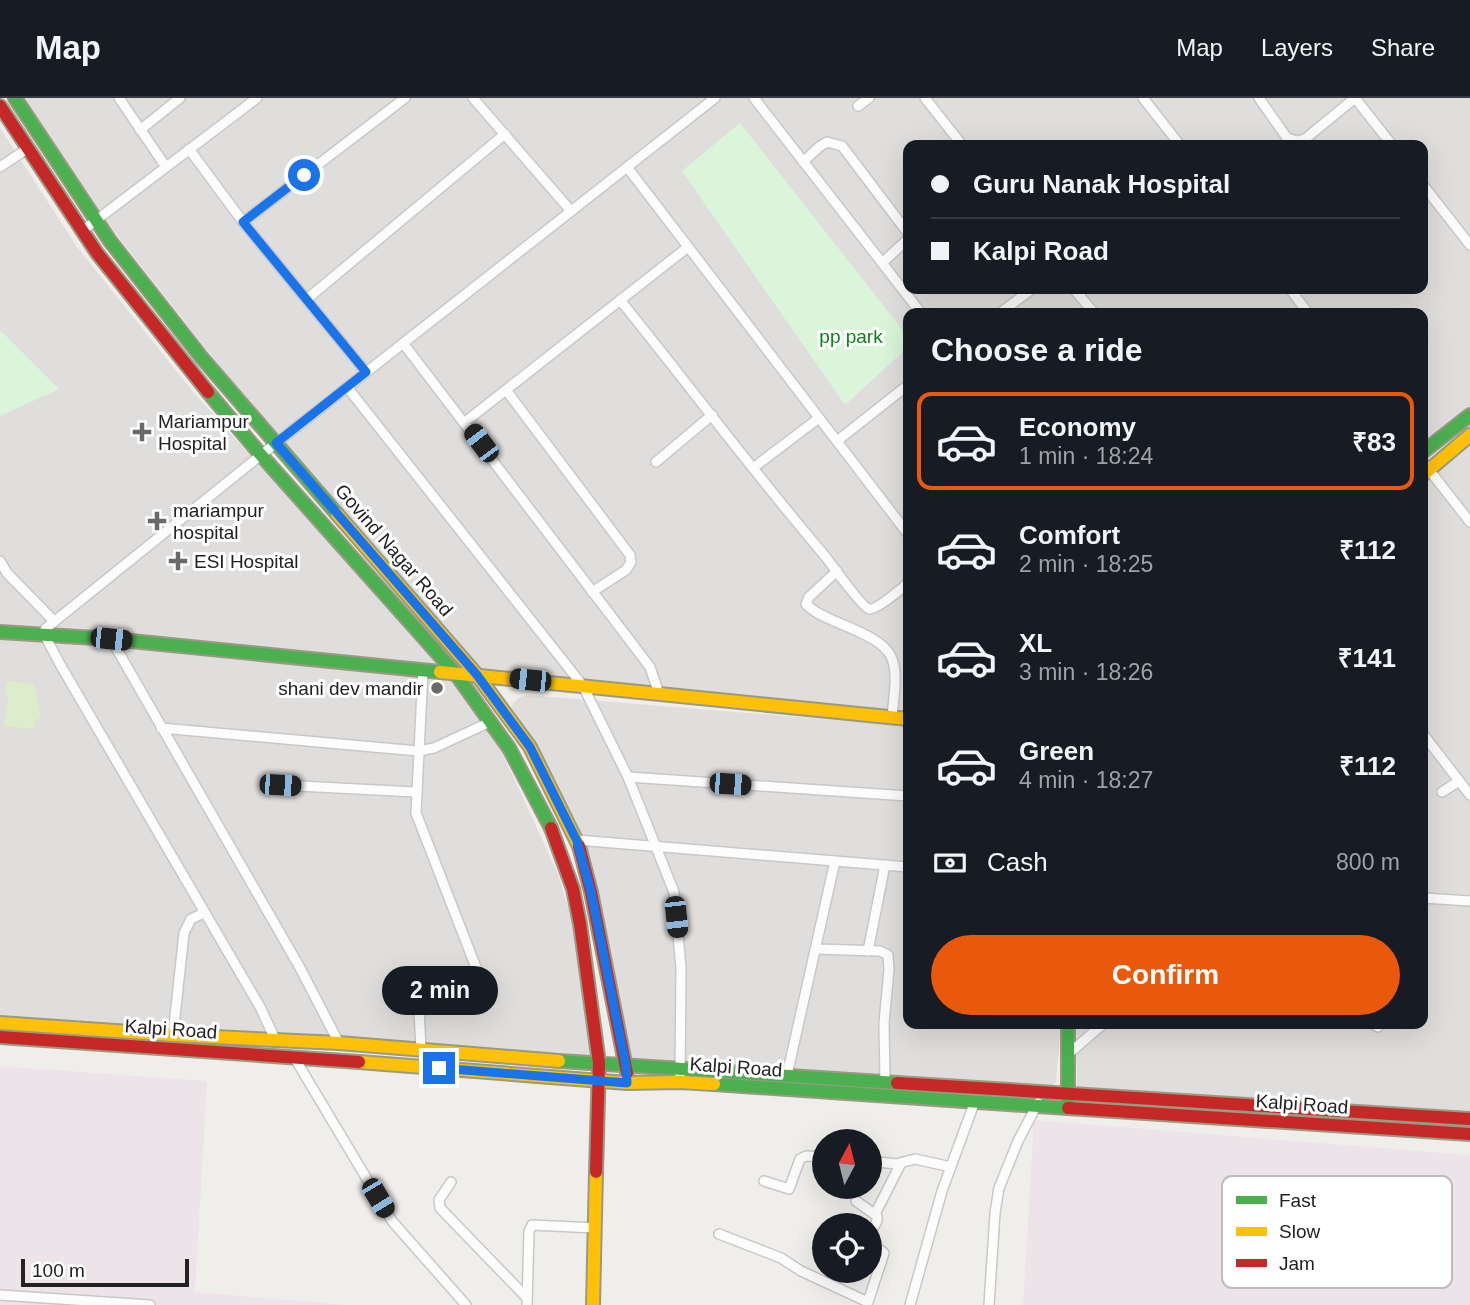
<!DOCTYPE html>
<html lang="en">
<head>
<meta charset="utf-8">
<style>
	body { margin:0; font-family:Arial,sans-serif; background:#20242c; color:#f1f3f6; height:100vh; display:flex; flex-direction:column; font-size:26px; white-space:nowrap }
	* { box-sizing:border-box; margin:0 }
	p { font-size:23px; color:#9ea1a6 }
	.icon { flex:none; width:38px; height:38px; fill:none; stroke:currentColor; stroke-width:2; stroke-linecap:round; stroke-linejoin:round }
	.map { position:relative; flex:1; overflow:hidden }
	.side { position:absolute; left:903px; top:210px; width:525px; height:721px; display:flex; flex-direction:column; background:#171b24; border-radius:14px; box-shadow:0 7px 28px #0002 }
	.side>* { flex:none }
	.top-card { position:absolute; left:903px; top:42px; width:525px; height:154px; border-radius:14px; box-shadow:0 7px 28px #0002; display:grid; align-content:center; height:154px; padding:0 28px; background:#171b24 }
	.needle { width:46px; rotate:7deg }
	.fabs { position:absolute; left:812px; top:1031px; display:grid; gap:14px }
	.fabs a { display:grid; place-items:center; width:70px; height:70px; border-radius:50%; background:#171b24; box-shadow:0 7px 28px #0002; font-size:35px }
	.scale { position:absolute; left:21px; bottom:18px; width:168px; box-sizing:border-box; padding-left:7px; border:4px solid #222; border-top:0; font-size:19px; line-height:24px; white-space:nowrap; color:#222; -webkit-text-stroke:5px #fff; paint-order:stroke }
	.end { position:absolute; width:32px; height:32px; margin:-16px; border:9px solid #1a73e8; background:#fff; box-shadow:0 0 0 4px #fff }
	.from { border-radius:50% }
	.bubble { position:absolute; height:49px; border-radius:24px; background:#171b24; box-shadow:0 7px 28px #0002; font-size:23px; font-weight:800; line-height:49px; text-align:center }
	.car { position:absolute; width:21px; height:42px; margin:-21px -10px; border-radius:9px; box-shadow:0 0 5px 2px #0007; background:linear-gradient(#222 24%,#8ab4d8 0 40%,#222 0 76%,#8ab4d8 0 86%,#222 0) }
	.top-card b { display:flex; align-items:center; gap:24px; height:66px; font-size:26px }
	.top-card b+b { border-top:2px solid #363941 }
	.top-card i { width:18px; height:18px; background:#f1f3f6 }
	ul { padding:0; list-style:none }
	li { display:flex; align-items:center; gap:21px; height:98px; margin:0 14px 10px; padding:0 14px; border:4px solid transparent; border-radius:14px }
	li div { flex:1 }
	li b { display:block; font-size:26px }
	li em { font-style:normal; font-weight:800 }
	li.current { border-color:#ea580c }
	li>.icon { width:63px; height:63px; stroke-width:1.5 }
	h2 { padding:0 28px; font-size:32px; line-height:84px }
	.pay { display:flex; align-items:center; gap:18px; height:77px; padding:0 28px; font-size:26px }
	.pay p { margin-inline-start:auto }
	.primary-button { display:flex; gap:14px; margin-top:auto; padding:14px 28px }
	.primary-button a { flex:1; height:80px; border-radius:42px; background:#ea580c; color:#fff; font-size:28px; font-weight:800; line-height:80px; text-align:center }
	header { display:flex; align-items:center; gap:42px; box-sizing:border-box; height:98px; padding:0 35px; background:#171b24; border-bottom:2px solid #363941 }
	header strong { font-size:33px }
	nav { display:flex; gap:38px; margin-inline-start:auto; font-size:24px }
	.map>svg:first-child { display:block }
	.residential { fill:#dfdedc; fill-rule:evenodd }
	.industrial { fill:#ede4e9 }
	.grass { fill:#ddeccb }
	.park { fill:#daf5da }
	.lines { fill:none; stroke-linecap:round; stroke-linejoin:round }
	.street-casing { stroke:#c9c8c7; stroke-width:12 }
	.fast-casing { stroke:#999a82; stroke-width:16 }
	.slow-casing { stroke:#999a82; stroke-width:16 }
	.jam-casing { stroke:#999a82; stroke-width:16 }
	.street { stroke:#fdfcfc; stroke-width:9 }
	.fast { stroke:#4caf50; stroke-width:12 }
	.slow { stroke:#ffc107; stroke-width:12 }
	.jam { stroke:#c62828; stroke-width:12 }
	.route { stroke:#1a73e8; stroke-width:9 }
	.poi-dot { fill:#6a6968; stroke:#fff; stroke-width:2.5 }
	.labels { text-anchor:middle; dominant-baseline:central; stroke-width:6; stroke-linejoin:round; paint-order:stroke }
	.park-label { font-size:19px; fill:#0c8416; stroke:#fff }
	.poi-label { font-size:19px; fill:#222; stroke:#fff; text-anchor:start }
	.street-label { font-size:19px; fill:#222; stroke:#fff }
	.key { fill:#fff; stroke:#bdbdbd; stroke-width:2 }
	.key-label { font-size:19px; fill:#222 }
</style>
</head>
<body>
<header>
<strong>Map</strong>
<nav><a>Map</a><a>Layers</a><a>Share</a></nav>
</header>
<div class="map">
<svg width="1470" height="1207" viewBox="0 0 1470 1207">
	<rect width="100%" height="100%" fill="#f0eeeb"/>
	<g class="residential">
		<path d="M23 0H1470V316L1423 353V215H908V618L481 575 258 317 113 132ZM908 47H1423V191H908Z"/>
		<polygon points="0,30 77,149 194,295 426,552 456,588 499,648 558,776 576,836 590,958 0,921"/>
		<polygon points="1470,331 1470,1017 1077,989 1076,926 1423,926 1423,369"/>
		<polygon points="527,597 908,628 908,926 1061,926 1056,984 1052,988 1022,986 630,960 601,807 588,762 537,652 511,608 518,600"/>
	</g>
	<g class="industrial">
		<polygon points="0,968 207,983 195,1194 347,1207 0,1207"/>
		<polygon points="1034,1022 1470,1057 1470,1207 1023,1207"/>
	</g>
	<polygon class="grass" points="8,583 34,586 41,619 35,623 34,631 4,628 8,602 5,591"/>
	<g class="park">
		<polygon points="740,25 908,239 908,249 845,307 682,73"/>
		<polygon points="0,234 3,235 59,291 0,318"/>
	</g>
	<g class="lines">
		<defs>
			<g id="street">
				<polyline points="119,0 166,69"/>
				<polyline points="473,0 571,113"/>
				<polyline points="754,0 921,215"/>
				<polyline points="925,0 962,47"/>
				<polyline points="1143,0 1180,47"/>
				<polyline points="1259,0 1287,40 1297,43 1305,41 1355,0"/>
				<polyline points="1355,0 1392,47"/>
				<polyline points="858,8 869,0"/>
				<polyline points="140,32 180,0"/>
				<polyline points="189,51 243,124 366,274"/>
				<polyline points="803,64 819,49 827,44 842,48 908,135"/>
				<polyline points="0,69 27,51"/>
				<polyline points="627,69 908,436"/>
				<polyline points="1423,87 1470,147"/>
				<polyline points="243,124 405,0"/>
				<polyline points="82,133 257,0"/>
				<polyline points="882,165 908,141"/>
				<polyline points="1074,191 1094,215"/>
				<polyline points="1290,191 1308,215"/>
				<polyline points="307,201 505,36"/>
				<path d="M620 202C689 287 754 375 825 458 831 466 863 510 869 511 877 512 901 491 908 485"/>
				<polyline points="1000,215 1032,191"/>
				<polyline points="403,245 650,569 659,596"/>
				<polyline points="347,289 583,588 628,679 674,794 681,870 680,977"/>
				<polyline points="506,292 630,457 631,464 626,472 592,494"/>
				<polyline points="465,324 688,149"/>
				<polyline points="837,343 908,287"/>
				<polyline points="656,364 712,317"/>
				<polyline points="1423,364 1470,424"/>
				<polyline points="753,370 819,320"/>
				<polyline points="0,463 7,475 53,522"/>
				<path d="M837 473 809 499 806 506C814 515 828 520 839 525 899 550 899 556 892 619"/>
				<polyline points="111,541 299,868 339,945"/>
				<polyline points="161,630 418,653 434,650 490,624"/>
				<polyline points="1423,636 1470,697"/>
				<polyline points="628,679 908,698"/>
				<polyline points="280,687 415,694"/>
				<polyline points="1442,694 1459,683"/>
				<polyline points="577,742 908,769"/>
				<polyline points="1423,800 1470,803"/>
				<polyline points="816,851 880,853 888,857 889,872 884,925 885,983"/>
				<polyline points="868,853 885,767"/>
				<polyline points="1373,926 1378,929"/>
				<polyline points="173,937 184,835 191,821 204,815"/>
				<polyline points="275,941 260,909 61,568 44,536 45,531 261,357 715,0"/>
				<polyline points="421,952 419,911 438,894 482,885 416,715 423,572"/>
				<polyline points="1067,957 1103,926"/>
				<polyline points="294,959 392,1123 466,1207"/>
				<polyline points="787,977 835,763"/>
				<polyline points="870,1063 896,1066 915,1061 951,1069"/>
				<polyline points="764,1083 789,1091 800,1061 806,1058 824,1059"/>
				<polyline points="451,1084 439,1102 440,1110 527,1200"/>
				<polyline points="856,1103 877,1118 877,1123 870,1136"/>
				<polyline points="875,1116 901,1065"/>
				<polyline points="719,1136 781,1160 801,1173 868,1204 884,1155 870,1144"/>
				<polyline points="0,1197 150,1207"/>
				<polyline points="527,1207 529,1133 532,1127 595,1130"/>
				<polyline points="910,1207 942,1093 975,1003"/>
				<polyline points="989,1207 995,1115 999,1090 1018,1043 1038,1005"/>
			</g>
			<g id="fast">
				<polyline points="15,0 110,143 202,260 337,416"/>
				<polyline points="208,294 261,357 456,576 509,650 551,730"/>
				<polyline points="1423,354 1470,317"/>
				<polyline points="0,534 111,541 440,574"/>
				<polyline points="1068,926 1068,1002"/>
				<polyline points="559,963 897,985"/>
				<polyline points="714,986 1068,1010"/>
			</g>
			<g id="slow">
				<polyline points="1423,377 1470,337"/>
				<polyline points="337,416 477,577 530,649 579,748"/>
				<polyline points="440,574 908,621"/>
				<polyline points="0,925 173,937 339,945 559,963"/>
				<polyline points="359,964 627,985 680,984 714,986"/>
				<polyline points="593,1207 596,1074"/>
			</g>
			<g id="jam">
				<polyline points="0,8 97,155 208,294"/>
				<polyline points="551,730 573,791 580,826 599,965 596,1074"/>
				<polyline points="579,748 591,794 627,975"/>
				<polyline points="0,939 359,964"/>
				<polyline points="897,985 1470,1021"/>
				<polyline points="1068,1010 1470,1036"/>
			</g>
		</defs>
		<use href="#street" class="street-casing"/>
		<use href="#fast" class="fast-casing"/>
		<use href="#slow" class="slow-casing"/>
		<use href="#jam" class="jam-casing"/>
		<use href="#street" class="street"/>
		<use href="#fast" class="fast"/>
		<use href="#slow" class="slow"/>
		<use href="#jam" class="jam"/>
	</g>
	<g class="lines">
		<polyline class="route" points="304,77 243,124 366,274 276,345 477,577 530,649 577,743 591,794 626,968 627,985 439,970"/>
	</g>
	<g class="poi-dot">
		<path d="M138.5 323.5h7v7h7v7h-7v7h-7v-7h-7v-7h7z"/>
		<path d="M153.5 412.5h7v7h7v7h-7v7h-7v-7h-7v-7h7z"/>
		<path d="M174.5 452.5h7v7h7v7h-7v7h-7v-7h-7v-7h7z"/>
		<circle cx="437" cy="590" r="7"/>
	</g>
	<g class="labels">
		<g class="park-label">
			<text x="851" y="238">pp park</text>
		</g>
		<g class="poi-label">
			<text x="158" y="323">Mariampur<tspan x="158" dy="22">Hospital</tspan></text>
			<text x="173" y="412">mariampur<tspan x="173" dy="22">hospital</tspan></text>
			<text x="194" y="463">ESI Hospital</text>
			<text x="423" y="590" text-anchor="end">shani dev mandir</text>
		</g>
		<g class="street-label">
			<text transform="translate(394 452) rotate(49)">Govind Nagar Road</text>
			<text transform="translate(171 931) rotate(4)">Kalpi Road</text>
			<text transform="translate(736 969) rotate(4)">Kalpi Road</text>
			<text transform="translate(1302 1006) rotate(4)">Kalpi Road</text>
		</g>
	</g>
	<rect x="1222" y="1078" width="230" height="112" rx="10" class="key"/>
	<rect x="1236" y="1098" width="31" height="8" fill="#4caf50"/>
	<rect x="1236" y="1129" width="31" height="9" fill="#ffc107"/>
	<rect x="1236" y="1161" width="31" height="8" fill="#c62828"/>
	<g class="key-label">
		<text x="1279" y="1109">Fast</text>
		<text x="1279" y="1140">Slow</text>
		<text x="1279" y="1172">Jam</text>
	</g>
</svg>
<div class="fabs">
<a><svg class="needle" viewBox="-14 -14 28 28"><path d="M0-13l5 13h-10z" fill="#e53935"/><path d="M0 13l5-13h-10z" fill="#9ea1a6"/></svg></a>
<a><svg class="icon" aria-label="locate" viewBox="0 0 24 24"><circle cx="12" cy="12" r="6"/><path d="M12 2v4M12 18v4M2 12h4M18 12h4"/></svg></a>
</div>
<div class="scale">100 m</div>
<i class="end from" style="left:304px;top:77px"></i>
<i class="end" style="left:439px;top:970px"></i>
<div class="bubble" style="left:382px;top:868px;width:116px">2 min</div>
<i class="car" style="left:481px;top:345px;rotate:323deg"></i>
<i class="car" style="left:111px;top:541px;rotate:96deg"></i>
<i class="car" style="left:530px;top:582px;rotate:276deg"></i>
<i class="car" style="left:730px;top:686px;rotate:94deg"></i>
<i class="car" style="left:280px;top:687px;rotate:93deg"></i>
<i class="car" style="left:676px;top:819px;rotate:174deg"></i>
<i class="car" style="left:378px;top:1100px;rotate:149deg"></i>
<div class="top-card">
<b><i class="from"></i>Guru Nanak Hospital</b>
<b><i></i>Kalpi Road</b>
</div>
<section class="side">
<h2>Choose a ride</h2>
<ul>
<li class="current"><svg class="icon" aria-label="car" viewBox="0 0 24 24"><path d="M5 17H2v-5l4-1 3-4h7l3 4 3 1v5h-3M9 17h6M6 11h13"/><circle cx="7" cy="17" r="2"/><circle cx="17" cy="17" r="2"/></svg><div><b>Economy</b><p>1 min · 18:24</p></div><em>₹83</em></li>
<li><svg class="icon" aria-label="car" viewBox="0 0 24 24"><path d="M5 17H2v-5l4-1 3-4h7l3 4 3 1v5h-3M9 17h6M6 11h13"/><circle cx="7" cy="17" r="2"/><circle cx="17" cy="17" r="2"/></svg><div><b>Comfort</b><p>2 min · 18:25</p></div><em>₹112</em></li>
<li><svg class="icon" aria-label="car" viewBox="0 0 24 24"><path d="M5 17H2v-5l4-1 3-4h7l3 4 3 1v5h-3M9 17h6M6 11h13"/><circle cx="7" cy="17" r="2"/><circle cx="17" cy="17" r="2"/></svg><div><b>XL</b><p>3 min · 18:26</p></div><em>₹141</em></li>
<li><svg class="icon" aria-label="car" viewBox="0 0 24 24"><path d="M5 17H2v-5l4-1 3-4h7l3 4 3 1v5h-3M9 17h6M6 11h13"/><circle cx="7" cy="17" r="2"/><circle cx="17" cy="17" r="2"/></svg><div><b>Green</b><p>4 min · 18:27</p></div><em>₹112</em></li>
</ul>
<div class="pay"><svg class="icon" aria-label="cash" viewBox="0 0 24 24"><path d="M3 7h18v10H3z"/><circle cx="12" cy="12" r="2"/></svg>Cash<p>800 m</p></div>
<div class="primary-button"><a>Confirm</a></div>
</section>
</div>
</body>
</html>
